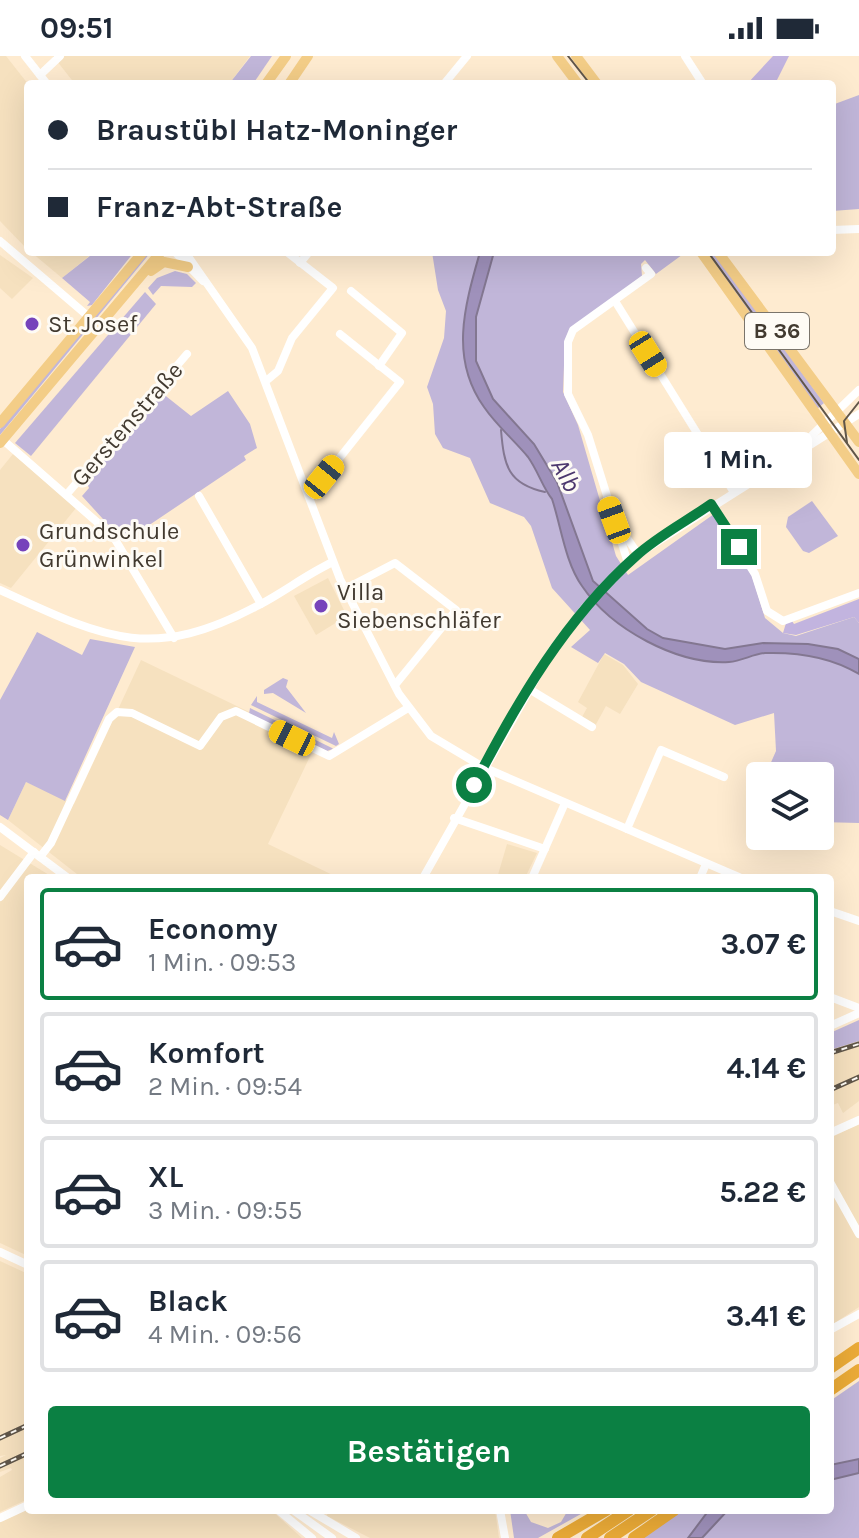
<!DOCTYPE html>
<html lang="de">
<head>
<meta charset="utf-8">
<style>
	body { margin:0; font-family:Karla,sans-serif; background:#f2f2f3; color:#1f2937; height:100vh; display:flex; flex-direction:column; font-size:30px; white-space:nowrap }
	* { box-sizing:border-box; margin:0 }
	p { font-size:26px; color:#747a83 }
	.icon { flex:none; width:44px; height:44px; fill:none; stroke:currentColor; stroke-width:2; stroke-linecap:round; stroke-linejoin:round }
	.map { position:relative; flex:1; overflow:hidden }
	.drawer { position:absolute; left:24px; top:818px; width:810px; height:640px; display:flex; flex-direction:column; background:#fff; border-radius:8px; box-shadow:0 8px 32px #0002 }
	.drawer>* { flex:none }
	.banner { position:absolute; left:24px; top:24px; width:812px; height:176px; border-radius:8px; box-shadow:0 8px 32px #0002; display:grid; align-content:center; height:176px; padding:0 24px; background:#fff }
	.buttons { position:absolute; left:746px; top:706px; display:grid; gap:16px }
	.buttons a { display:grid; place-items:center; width:88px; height:88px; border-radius:8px; background:#fff; box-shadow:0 8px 32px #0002; font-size:40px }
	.end { position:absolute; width:36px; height:36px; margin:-18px; border:10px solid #0b8043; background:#fff; box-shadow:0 0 0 4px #fff }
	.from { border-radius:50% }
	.bubble { position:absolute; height:56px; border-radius:8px; background:#fff; box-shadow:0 8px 32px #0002; font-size:26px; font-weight:700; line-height:56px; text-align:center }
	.car { position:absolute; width:24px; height:48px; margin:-24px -12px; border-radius:10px; box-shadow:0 0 6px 2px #0007; background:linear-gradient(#f5c518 24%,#345 0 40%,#f5c518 0 76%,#345 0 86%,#f5c518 0) }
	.banner b { display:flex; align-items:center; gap:28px; height:76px; font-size:30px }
	.banner b+b { border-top:2px solid #e0e1e3 }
	.banner i { width:20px; height:20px; background:#1f2937 }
	ul { padding:14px 0 0; list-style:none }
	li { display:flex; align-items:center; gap:24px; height:112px; margin:0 16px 12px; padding:0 8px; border:4px solid #e0e1e3; border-radius:8px }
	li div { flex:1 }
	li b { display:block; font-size:30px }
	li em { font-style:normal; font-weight:700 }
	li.active { border-color:#0b8043 }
	li>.icon { width:72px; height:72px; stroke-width:1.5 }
	.primary-button { display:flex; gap:16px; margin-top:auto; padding:16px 24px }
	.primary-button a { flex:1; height:92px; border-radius:8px; background:#0b8043; color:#fff; font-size:32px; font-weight:700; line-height:92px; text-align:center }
	.status { display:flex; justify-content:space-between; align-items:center; height:56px; padding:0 40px; background:#fff; direction:ltr }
	.status svg { height:22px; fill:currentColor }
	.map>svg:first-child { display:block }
	.built { fill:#f6e1bf }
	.green { fill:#c1b6d9 }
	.forest { fill:#c2b4df }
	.water { fill:#9f91bb; stroke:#837791; stroke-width:2 }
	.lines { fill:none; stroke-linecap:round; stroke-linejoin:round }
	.stream { stroke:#837791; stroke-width:2 }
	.minor { stroke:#fff; stroke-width:8 }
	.major { stroke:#f3cd87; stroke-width:10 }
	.highway { stroke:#ebab37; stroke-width:12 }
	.tram { stroke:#605649; stroke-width:2 }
	.rail-casing { stroke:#605649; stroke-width:5 }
	.rail { stroke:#fefbf5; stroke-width:2; stroke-dasharray:6; stroke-linecap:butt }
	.route { stroke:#0b8043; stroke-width:10 }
	.poi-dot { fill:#7643bb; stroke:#fefbf5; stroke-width:3 }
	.labels { text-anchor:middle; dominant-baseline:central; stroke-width:6; stroke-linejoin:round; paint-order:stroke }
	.shield { fill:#fefbf5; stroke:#7a746b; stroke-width:2 }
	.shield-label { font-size:22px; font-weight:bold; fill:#423a30 }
	.poi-label { font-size:24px; fill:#423a30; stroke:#fefbf5; text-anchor:start }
	.street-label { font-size:24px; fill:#423a30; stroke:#fefbf5 }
	.water-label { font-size:26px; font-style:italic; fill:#4c376e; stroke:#fefbf5 }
</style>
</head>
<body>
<div class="status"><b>09:51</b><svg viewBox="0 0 49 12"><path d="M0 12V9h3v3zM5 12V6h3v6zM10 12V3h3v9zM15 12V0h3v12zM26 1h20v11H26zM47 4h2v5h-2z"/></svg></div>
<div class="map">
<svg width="859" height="1482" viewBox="0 0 859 1482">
	<rect width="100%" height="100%" fill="#feebd0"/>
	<g class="built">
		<polygon points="0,0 6,0 28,28 28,194 0,165"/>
		<polygon points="53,0 250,0 229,28 75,28"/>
		<polygon points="31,196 94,196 62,222"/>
		<polygon points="0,199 33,222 12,243 0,232"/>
		<polygon points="13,398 76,452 11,532 0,527 0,414"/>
		<polygon points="328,522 347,560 316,579 294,540"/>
		<polygon points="604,598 623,609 638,628 620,658 606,650 595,670 582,661 587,652 578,646"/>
		<polygon points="141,604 316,688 268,788 339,822 82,822 8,764 26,726 74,748"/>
		<polygon points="507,788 537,797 525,822 497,822"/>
		<polygon points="0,789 54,822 28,822 28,1200 0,1187"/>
		<polygon points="859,985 859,1045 843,1057 838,1047 830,1050 830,994"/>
		<polygon points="859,1068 859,1251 830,1270 830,1082"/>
		<polygon points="0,1205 28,1218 28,1443 0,1456 0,1421 12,1414 11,1412 0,1416 0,1402 6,1399 0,1400"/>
		<polygon points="28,1452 271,1454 302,1482 0,1482 0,1465"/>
		<polygon points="328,1454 495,1454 499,1482 370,1482 327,1460"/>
	</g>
	<g class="green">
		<polygon points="251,0 272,0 253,28 229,28"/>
		<polygon points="859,39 859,153 832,155 832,49"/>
		<polygon points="95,196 134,196 92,249 87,250 90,246 62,222"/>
		<polygon points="148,196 151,196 0,379 0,373"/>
		<polygon points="432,196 686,196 656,218 645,204 641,208 642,220 565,283 563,336 578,369 616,500 628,519 714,458 752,520 765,562 783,577 796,580 854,561 859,567 859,767 820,766 820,720 765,720 776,695 774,657 735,669 641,626 624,608 605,597 598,607 571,591 590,574 552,532 531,470 524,461 490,447 470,402 443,392 435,378 433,348 427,331 444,282 446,255 438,234"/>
		<polygon points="705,196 714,196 824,347 817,353"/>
		<polygon points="175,215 187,218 196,227 192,231 161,230 153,239 148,232 157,222"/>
		<polygon points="145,236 156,248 31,400 15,387"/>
		<polygon points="228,335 250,368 257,392 244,400 246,404 124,486 82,440 89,432 86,425 162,337 191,360"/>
		<polygon points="812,445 838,480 809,497 803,495 786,471 788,461"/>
		<polygon points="37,576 82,599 90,583 135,591 65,745 26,726 8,764 0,759 0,644"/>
		<polygon points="283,622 288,624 286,631 306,657 273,637 264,638 264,634"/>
		<polygon points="257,640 257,646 332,682 334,676 339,688 336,690 251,649"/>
		<polygon points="250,652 332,692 333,693 327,695 249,658"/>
		<polygon points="859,964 859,985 830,994 830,977"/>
		<polygon points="859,1325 859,1482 641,1482 681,1454 830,1454 830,1345"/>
		<polygon points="510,1454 524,1454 531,1466 548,1472 561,1466 568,1454 588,1454 538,1482 514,1482"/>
	</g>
	<g class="forest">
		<polygon points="773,0 789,0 775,28 747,28"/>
		<polygon points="859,543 859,567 854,561 796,579 783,577 786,567 792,565 794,568"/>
	</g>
	<g class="water">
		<path d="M480 196H494L476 261V305L493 343 534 388 557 426 593 525 647 573 663 582 725 593 763 587 808 588 838 593 859 603V618C831 601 798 596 765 597 753 598 742 605 729 606 677 609 611 573 582 530 565 506 561 470 552 443 543 432 538 415 528 401 513 383 497 370 484 351 449 302 465 249 480 196Z"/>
		<polygon points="859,1403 859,1417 830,1424 830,1409"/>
		<polygon points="709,1454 728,1454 702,1482 688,1482"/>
	</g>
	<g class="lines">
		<path class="stream" d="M501 374C504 410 508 428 545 436"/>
		<g class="minor">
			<polyline points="25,0 47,28"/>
			<polyline points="685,0 703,28"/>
			<polyline points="40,19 60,0"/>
			<polyline points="444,28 467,0"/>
			<polyline points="832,174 859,173"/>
			<polyline points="0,185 89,261"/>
			<polyline points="175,196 203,225"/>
			<polyline points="185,196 252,292 340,523 399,638 431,680 483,711 741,822"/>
			<polyline points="300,207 309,196"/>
			<polyline points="351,235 402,277 379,310"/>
			<polyline points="615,245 733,435"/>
			<polyline points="266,325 278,315 292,282 333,232 287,196"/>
			<polyline points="3,384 113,480 174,582"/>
			<polyline points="799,392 859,334"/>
			<polyline points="67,438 187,298"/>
			<polyline points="310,439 400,326 340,278"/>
			<polyline points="199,440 261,548"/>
			<polyline points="711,448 755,518 767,555 783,565 859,537"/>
			<polyline points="618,469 638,498"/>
			<polyline points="628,507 588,379 568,338 568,286 573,274 651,218 646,212"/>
			<polyline points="345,533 395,507 456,554 395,629"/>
			<path d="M0 534C104 582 151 607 259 549 284 536 307 518 333 506"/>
			<polyline points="529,633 592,671"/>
			<polyline points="454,762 545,793"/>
			<polyline points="0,771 68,822"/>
			<polyline points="627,773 661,694 724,721"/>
			<polyline points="40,801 51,787 109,663 117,656 132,657 200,690 221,661 236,655 329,700 408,652"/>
			<polyline points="423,822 552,594 585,551 638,498 859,358"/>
			<polyline points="532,822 565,747"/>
			<polyline points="700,822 706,808"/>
			<polyline points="0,841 34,796"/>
			<polyline points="830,855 859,865"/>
			<polyline points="830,941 859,952"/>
			<polyline points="830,970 859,957"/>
			<polyline points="830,1077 859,1064"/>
			<polyline points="830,1126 859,1178"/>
			<polyline points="0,1196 28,1209"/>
			<polyline points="830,1274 859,1258"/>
			<polyline points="278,1454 312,1482"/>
			<polyline points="293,1454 332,1482"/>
			<polyline points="309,1454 356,1482"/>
			<polyline points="500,1454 505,1482"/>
			<polyline points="0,1462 28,1449"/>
		</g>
		<g class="major">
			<polyline points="557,0 578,28"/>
			<polyline points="576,0 597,28"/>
			<polyline points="266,28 286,0"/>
			<polyline points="289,28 308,0"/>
			<polyline points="701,196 859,418"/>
			<polyline points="718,196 859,386"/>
			<polyline points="151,215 164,206 188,211"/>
			<polyline points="0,367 143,196"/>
			<polyline points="0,387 161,196"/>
		</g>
		<g class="highway">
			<polyline points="830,1312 859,1292"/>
			<polyline points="830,1334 859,1314"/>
			<polyline points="558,1482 606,1454"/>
			<polyline points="587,1482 629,1454"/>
			<polyline points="610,1482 652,1454"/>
			<polyline points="634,1482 674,1454"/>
		</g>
		<g class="tram">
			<polyline points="568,0 590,28"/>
			<polyline points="708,196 859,404"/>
			<polyline points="847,387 844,365 859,346"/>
		</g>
		<defs>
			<g id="rail">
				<polyline points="830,997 859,988"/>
				<polyline points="830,1034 859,1021"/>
				<polyline points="0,1382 28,1369"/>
				<polyline points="0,1410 28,1397"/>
			</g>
		</defs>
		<use href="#rail" class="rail-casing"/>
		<use href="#rail" class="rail"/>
	</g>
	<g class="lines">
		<path class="route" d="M474 729C517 646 565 563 636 500 658 480 687 465 711 448L739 491"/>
	</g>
	<g class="poi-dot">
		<circle cx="32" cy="268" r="8"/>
		<circle cx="23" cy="489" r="8"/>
		<circle cx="321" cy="550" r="8"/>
	</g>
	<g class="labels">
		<rect class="shield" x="745" y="257" width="64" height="36" rx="6"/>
		<g class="shield-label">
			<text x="777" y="275">B 36</text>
		</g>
		<g class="poi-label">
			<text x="48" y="268">St. Josef</text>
			<text x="39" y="475">Grundschule<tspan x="39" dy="28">Grünwinkel</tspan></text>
			<text x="337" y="536">Villa<tspan x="337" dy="28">Siebenschläfer</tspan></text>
		</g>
		<g class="street-label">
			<text transform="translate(127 368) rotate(-49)">Gerstenstraße</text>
		</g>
		<g class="water-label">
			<text transform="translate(566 419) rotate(62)">Alb</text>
		</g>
	</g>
</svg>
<div class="buttons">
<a><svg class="icon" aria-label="layers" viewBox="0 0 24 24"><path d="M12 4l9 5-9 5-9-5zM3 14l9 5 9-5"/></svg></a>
</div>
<i class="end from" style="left:474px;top:729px"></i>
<i class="end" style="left:739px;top:491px"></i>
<div class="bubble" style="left:664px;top:376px;width:148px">1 Min.</div>
<i class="car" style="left:648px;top:298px;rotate:148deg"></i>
<i class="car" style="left:324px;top:421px;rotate:39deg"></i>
<i class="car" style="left:614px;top:464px;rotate:340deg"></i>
<i class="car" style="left:292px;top:682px;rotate:296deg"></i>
<div class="banner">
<b><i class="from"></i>Braustübl Hatz-Moninger</b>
<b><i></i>Franz-Abt-Straße</b>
</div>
<section class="drawer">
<ul>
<li class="active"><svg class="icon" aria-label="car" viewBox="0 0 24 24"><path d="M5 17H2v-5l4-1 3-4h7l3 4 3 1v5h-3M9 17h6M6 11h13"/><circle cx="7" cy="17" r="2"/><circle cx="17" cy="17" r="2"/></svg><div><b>Economy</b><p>1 Min. · 09:53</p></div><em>3.07 €</em></li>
<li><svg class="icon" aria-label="car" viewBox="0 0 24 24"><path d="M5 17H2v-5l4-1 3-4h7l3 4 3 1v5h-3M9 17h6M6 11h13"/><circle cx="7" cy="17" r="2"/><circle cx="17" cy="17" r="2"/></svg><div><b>Komfort</b><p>2 Min. · 09:54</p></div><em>4.14 €</em></li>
<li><svg class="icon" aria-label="car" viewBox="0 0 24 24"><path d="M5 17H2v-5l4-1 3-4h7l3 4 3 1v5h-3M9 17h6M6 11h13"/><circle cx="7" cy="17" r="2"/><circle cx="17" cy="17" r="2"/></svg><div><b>XL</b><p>3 Min. · 09:55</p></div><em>5.22 €</em></li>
<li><svg class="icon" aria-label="car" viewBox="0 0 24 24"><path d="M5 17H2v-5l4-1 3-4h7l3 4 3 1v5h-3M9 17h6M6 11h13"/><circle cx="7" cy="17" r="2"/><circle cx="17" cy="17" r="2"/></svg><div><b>Black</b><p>4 Min. · 09:56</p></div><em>3.41 €</em></li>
</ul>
<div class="primary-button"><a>Bestätigen</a></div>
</section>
</div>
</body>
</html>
